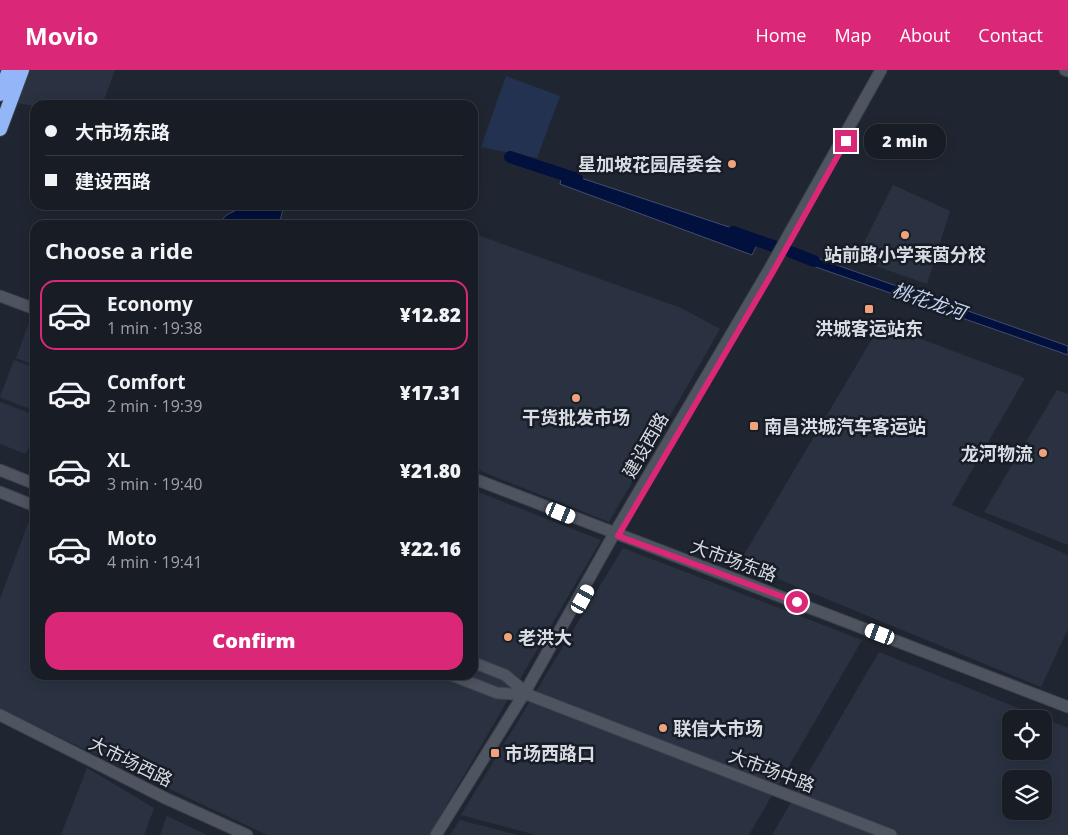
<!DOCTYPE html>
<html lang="en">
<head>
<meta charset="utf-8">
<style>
	body { margin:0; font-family:"Open Sans","Noto Sans SC",sans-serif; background:#21252d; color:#f1f3f6; height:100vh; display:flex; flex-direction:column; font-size:19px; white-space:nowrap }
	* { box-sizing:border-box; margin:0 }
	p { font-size:16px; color:#9fa1a7 }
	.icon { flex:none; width:28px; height:28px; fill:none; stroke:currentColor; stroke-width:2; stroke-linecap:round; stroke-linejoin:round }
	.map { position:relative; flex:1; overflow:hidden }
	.panel { position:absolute; left:30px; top:150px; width:448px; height:460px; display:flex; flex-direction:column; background:#181c25; border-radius:15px; box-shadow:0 2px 12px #0003,0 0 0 1px #363a42 }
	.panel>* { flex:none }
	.hud { position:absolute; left:30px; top:30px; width:448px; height:110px; border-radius:15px; box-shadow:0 2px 12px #0003,0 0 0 1px #363a42; display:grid; align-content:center; height:110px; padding:0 15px; background:#181c25 }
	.tools { position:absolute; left:1002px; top:640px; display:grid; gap:10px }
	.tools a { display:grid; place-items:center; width:50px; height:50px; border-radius:10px; background:#181c25; box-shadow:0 2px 12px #0003,0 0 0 1px #363a42; font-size:25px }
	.end { position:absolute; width:22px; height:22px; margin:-11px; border:6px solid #db2777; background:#fff; box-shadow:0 0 0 2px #fff }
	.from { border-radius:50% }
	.bubble { position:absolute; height:35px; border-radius:15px; background:#181c25; box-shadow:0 2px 12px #0003,0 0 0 1px #363a42; font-size:16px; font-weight:800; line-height:35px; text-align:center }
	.car { position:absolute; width:15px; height:30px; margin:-15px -8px; border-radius:6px; box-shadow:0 0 4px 1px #0007; background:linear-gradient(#fff 24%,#345 0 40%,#fff 0 76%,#345 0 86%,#fff 0) }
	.hud b { display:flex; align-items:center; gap:18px; height:48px; font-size:19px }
	.hud b+b { border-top:1px solid #363a42 }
	.hud i { width:12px; height:12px; background:#f1f3f6 }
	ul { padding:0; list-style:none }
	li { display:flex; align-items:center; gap:15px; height:70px; margin:0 10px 8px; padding:0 5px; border:2px solid transparent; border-radius:15px }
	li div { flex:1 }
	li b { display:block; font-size:19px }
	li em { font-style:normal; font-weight:800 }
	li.on { border-color:#db2777 }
	li>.icon { width:45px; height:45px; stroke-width:1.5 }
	h2 { padding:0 15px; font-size:22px; line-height:60px }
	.cta { display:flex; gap:10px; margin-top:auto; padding:10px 15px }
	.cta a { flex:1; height:58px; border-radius:15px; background:#db2777; color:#fff; font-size:20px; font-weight:800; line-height:58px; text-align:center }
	header { display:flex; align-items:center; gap:30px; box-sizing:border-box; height:70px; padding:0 25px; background:#db2777; color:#fff }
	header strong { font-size:24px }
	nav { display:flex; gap:28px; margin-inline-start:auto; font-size:18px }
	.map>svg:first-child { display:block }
	.built { fill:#2a3242; fill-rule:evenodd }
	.green { fill:#233251 }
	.water { fill:#01103d; stroke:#424d6f }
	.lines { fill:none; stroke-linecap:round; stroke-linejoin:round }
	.river { stroke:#01103d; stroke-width:12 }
	.secondary-casing { stroke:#3b4049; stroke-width:13 }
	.highway-casing { stroke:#3b4049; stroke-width:16 }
	.secondary { stroke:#4e5460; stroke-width:11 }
	.highway { stroke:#93b6f8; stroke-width:14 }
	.route { stroke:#db2777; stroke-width:6 }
	.poi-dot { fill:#f0a27a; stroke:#171c27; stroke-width:2 }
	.labels { text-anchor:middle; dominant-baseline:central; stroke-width:5; stroke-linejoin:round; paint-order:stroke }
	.poi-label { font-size:18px; font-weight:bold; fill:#d8dce3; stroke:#171c27; text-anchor:start }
	.street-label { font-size:18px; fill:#d8dce3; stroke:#171c27 }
	.water-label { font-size:19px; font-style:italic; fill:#c1d2f1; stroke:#171c27 }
</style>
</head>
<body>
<header>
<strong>Movio</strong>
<nav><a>Home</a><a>Map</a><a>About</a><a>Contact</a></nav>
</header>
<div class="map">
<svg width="1068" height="765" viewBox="0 0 1068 765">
	<rect width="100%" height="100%" fill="#202631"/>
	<g class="built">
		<polygon points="31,0 115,0 102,35 35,36 17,33"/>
		<polygon points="893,115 950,141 927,214 856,189"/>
		<polygon points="472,163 681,238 720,259 609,452 473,398"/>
		<polygon points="33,242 35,243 35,295 16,288"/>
		<polygon points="881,254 1025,308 952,435 1068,485 1068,559 1041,617 739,493"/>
		<polygon points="14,290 35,298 35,341 0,327"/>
		<polygon points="1057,320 1068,324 1068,475 984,442"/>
		<polygon points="0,332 35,345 35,361 26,384 0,374"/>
		<polygon points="473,420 601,470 429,765 267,765 0,639 0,529 35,435 35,605 472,605"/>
		<polygon points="623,478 862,570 749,765 536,765 461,745"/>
		<path d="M879 582 1068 658V765H772ZM1011 649H1044V681H1011ZM1011 709H1044V741H1011Z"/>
		<polygon points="87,698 154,738 144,765 61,765"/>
		<polygon points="167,746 207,765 160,765"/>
		<polygon points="460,750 518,765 450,765"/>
	</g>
	<polygon class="green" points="506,6 560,26 537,88 481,77"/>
	<g class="water">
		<polygon points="563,102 744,162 757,175 752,185 560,114"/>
		<path d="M240 135H279L283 139 279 155H228L223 149C227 142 237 143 240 135Z"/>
		<polygon points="791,179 1068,276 1068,285 813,196"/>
	</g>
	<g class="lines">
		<g class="river">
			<polyline points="510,87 577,109"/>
			<polyline points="733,162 779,178"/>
			<polyline points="791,182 814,191"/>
		</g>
		<defs>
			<g id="secondary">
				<polyline points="1065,0 1068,1"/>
				<polyline points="0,226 35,239"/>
				<polyline points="0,400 35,414"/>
				<polyline points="472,408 1068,637"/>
				<polyline points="0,422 35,436"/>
				<polyline points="472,592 505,605 529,625"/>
				<polyline points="451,605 497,623 529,625 891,765"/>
				<polyline points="0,645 165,728 247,765"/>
				<polyline points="436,765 525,622 614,464 770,198 881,0"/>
			</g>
			<g id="highway">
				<polyline points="0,24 9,0"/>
				<polyline points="0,59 22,0"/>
			</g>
		</defs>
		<use href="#secondary" class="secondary-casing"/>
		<use href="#highway" class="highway-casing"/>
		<use href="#secondary" class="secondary"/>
		<use href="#highway" class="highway"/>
	</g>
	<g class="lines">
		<polyline class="route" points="797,532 618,466 774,200 846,71"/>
	</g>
	<g class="poi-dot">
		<circle cx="732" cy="94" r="5"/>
		<circle cx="905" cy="165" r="5"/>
		<rect x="864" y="234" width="10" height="10" rx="2.5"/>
		<circle cx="576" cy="328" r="5"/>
		<rect x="749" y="351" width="10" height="10" rx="2.5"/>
		<circle cx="1043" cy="383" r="5"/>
		<circle cx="508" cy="567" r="5"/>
		<circle cx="663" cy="658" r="5"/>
		<rect x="490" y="678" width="10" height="10" rx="2.5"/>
	</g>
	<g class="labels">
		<g class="poi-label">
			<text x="722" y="94" text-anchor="end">星加坡花园居委会</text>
			<text x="905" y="184" text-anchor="middle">站前路小学莱茵分校</text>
			<text x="869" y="258" text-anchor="middle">洪城客运站东</text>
			<text x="576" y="347" text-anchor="middle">干货批发市场</text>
			<text x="764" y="356">南昌洪城汽车客运站</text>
			<text x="1033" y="383" text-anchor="end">龙河物流</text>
			<text x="518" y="567">老洪大</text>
			<text x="673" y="658">联信大市场</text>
			<text x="505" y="683">市场西路口</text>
		</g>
		<g class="street-label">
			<text transform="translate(645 375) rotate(-60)">建设西路</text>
			<text transform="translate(734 490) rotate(20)">大市场东路</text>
			<text transform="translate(131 691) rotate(26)">大市场西路</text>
			<text transform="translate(772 700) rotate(21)">大市场中路</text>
		</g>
		<g class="water-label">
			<text transform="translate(929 231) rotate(19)">桃花龙河</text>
		</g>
	</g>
</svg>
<div class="tools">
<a><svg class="icon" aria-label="locate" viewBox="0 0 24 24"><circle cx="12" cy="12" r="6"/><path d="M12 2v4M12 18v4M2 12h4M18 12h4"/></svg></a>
<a><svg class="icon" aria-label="layers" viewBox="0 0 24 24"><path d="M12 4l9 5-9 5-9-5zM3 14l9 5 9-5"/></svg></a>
</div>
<i class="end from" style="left:797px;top:532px"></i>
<i class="end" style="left:846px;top:71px"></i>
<div class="bubble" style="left:864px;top:54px;width:82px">2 min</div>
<i class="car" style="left:561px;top:443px;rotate:112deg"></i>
<i class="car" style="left:583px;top:529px;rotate:29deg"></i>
<i class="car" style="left:880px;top:564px;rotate:291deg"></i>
<div class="hud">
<b><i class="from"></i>大市场东路</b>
<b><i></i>建设西路</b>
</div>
<section class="panel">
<h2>Choose a ride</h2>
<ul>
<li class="on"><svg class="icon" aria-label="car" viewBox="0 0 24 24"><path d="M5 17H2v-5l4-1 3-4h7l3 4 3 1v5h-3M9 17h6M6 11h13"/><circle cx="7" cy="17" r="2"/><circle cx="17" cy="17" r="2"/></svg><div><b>Economy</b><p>1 min · 19:38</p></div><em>¥12.82</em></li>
<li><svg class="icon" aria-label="car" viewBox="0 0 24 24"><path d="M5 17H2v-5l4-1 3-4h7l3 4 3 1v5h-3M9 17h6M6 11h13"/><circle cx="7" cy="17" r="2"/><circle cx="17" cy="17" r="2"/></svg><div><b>Comfort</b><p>2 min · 19:39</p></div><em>¥17.31</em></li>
<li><svg class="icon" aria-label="car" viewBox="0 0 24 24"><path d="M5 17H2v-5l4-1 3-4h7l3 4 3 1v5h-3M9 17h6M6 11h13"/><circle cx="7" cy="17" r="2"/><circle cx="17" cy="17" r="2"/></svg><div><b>XL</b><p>3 min · 19:40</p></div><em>¥21.80</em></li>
<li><svg class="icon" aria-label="car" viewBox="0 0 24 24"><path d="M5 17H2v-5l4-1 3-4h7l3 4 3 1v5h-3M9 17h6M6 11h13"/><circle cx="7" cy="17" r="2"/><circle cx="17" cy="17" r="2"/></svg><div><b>Moto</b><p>4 min · 19:41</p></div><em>¥22.16</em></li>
</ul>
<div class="cta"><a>Confirm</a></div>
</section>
</div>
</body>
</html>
